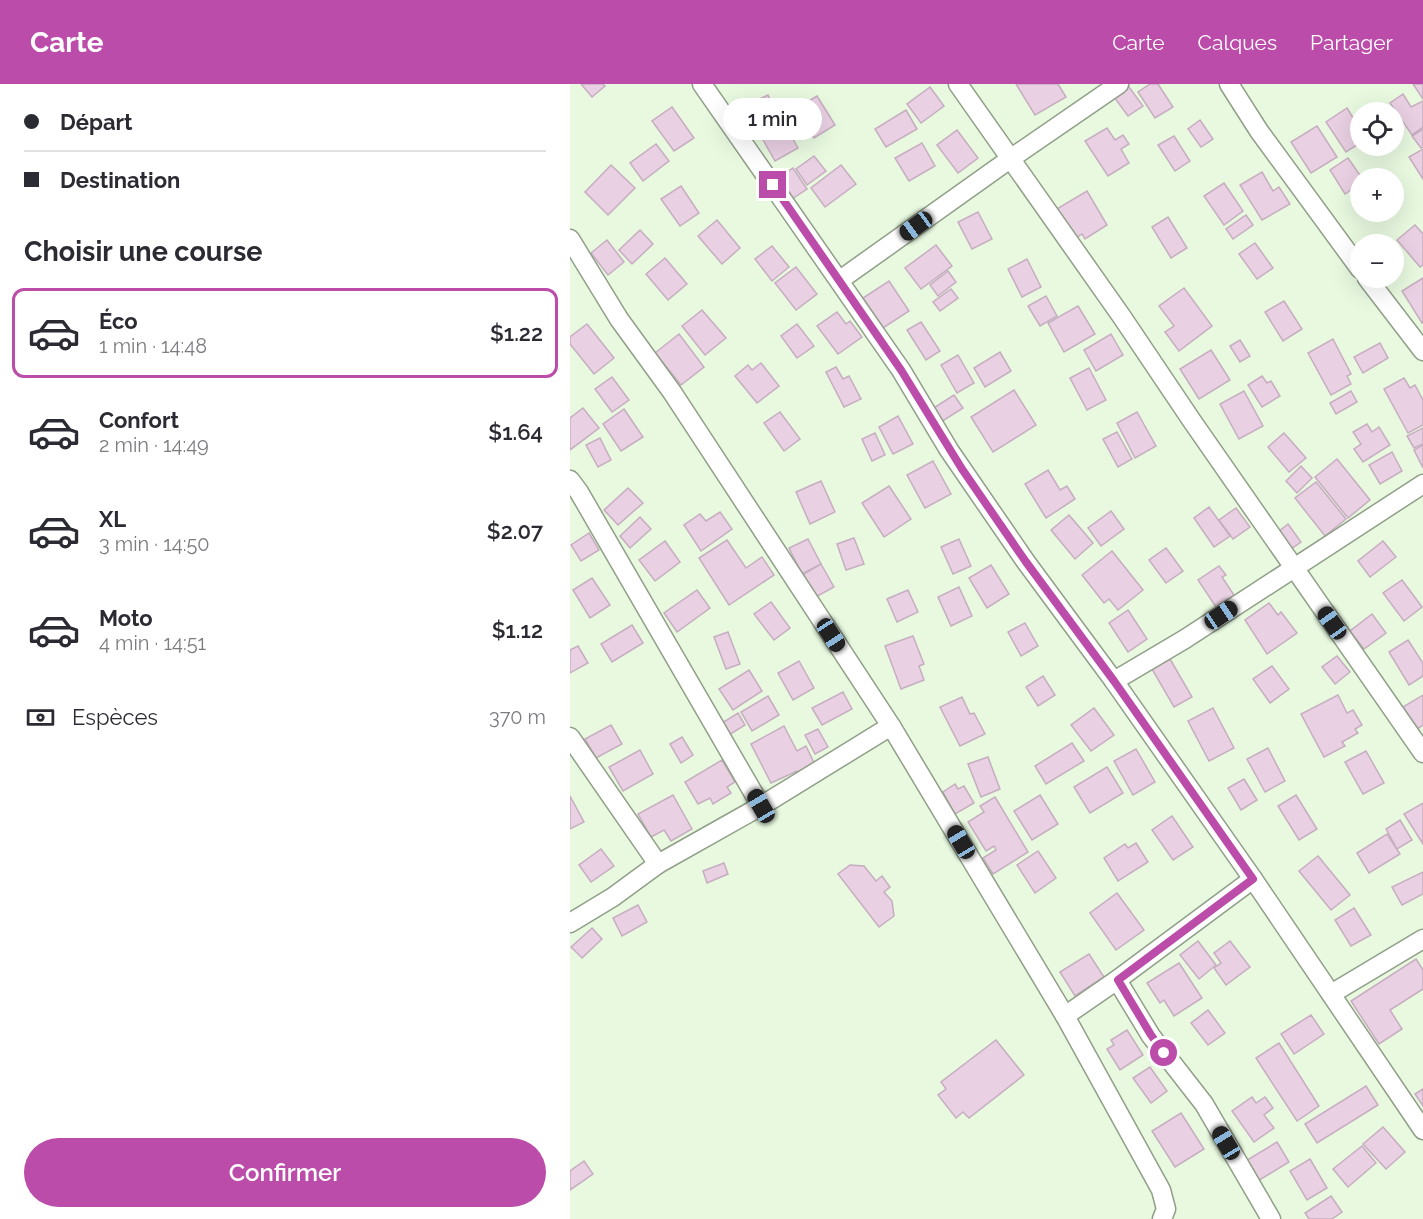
<!DOCTYPE html>
<html lang="fr">
<head>
<meta charset="utf-8">
<style>
	body { margin:0; font-family:Raleway,sans-serif; background:#f7f7f7; color:#2b2b33; height:100vh; display:flex; flex-direction:column; font-size:22px; white-space:nowrap }
	* { box-sizing:border-box; margin:0 }
	p { font-size:20px; color:#7c7c81 }
	.icon { flex:none; width:33px; height:33px; fill:none; stroke:currentColor; stroke-width:2; stroke-linecap:round; stroke-linejoin:round }
	.map { position:relative; flex:1; overflow:hidden }
	.panel { display:flex; flex-direction:column; background:#fff; width:570px }
	.panel>* { flex:none }
	.guide { display:grid; align-content:center; height:132px; padding:0 24px; background:#fff }
	.buttons { position:absolute; left:780px; top:18px; display:grid; gap:12px }
	.buttons a { display:grid; place-items:center; width:54px; height:54px; border-radius:50%; background:#fff; box-shadow:0 6px 24px #0002; font-size:30px }
	.end { position:absolute; width:27px; height:27px; margin:-14px; border:8px solid #bc4ca9; background:#fff; box-shadow:0 0 0 3px #fff }
	.from { border-radius:50% }
	.bubble { position:absolute; height:42px; border-radius:21px; background:#fff; box-shadow:0 6px 24px #0002; font-size:20px; font-weight:600; line-height:42px; text-align:center }
	.car { position:absolute; width:18px; height:36px; margin:-18px -9px; border-radius:8px; box-shadow:0 0 4px 2px #0007; background:linear-gradient(#222 24%,#8ab4d8 0 40%,#222 0 76%,#8ab4d8 0 86%,#222 0) }
	.guide b { display:flex; align-items:center; gap:21px; height:57px; font-size:22px }
	.guide b+b { border-top:2px solid #e1e1e2 }
	.guide i { width:15px; height:15px; background:#2b2b33 }
	ul { padding:0; list-style:none }
	li { display:flex; align-items:center; gap:18px; height:90px; margin:0 12px 9px; padding:0 12px; border:3px solid transparent; border-radius:12px }
	li div { flex:1 }
	li b { display:block; font-size:22px }
	li em { font-style:normal; font-weight:600 }
	li.active { border-color:#bc4ca9 }
	li>.icon { width:54px; height:54px; stroke-width:1.5 }
	h2 { padding:0 24px; font-size:27px; line-height:72px }
	.pay { display:flex; align-items:center; gap:15px; height:66px; padding:0 24px; font-size:22px }
	.pay p { margin-inline-start:auto }
	.button { display:flex; gap:12px; margin-top:auto; padding:12px 24px }
	.button a { flex:1; height:69px; border-radius:36px; background:#bc4ca9; color:#fff; font-size:24px; font-weight:600; line-height:69px; text-align:center }
	header { display:flex; align-items:center; gap:36px; box-sizing:border-box; height:84px; padding:0 30px; background:#bc4ca9; color:#fff }
	header strong { font-size:28px }
	nav { display:flex; gap:33px; margin-inline-start:auto; font-size:21px }
	main { display:flex; flex:1; min-height:0 }
	.map>svg:first-child { display:block }
	.building { fill:#e9d0e3; stroke:#c6aec0; stroke-width:1.5 }
	.lines { fill:none; stroke-linecap:round; stroke-linejoin:round }
	.street-casing { stroke:#909f88; stroke-width:21 }
	.street { stroke:#fff; stroke-width:18 }
	.route { stroke:#bc4ca9; stroke-width:8 }
</style>
</head>
<body>
<header>
<strong>Carte</strong>
<nav><a>Carte</a><a>Calques</a><a>Partager</a></nav>
</header>
<main>
<section class="panel">
<div class="guide">
<b><i class="from"></i>Départ</b>
<b><i></i>Destination</b>
</div>
<h2>Choisir une course</h2>
<ul>
<li class="active"><svg class="icon" aria-label="car" viewBox="0 0 24 24"><path d="M5 17H2v-5l4-1 3-4h7l3 4 3 1v5h-3M9 17h6M6 11h13"/><circle cx="7" cy="17" r="2"/><circle cx="17" cy="17" r="2"/></svg><div><b>Éco</b><p>1 min · 14:48</p></div><em>$1.22</em></li>
<li><svg class="icon" aria-label="car" viewBox="0 0 24 24"><path d="M5 17H2v-5l4-1 3-4h7l3 4 3 1v5h-3M9 17h6M6 11h13"/><circle cx="7" cy="17" r="2"/><circle cx="17" cy="17" r="2"/></svg><div><b>Confort</b><p>2 min · 14:49</p></div><em>$1.64</em></li>
<li><svg class="icon" aria-label="car" viewBox="0 0 24 24"><path d="M5 17H2v-5l4-1 3-4h7l3 4 3 1v5h-3M9 17h6M6 11h13"/><circle cx="7" cy="17" r="2"/><circle cx="17" cy="17" r="2"/></svg><div><b>XL</b><p>3 min · 14:50</p></div><em>$2.07</em></li>
<li><svg class="icon" aria-label="car" viewBox="0 0 24 24"><path d="M5 17H2v-5l4-1 3-4h7l3 4 3 1v5h-3M9 17h6M6 11h13"/><circle cx="7" cy="17" r="2"/><circle cx="17" cy="17" r="2"/></svg><div><b>Moto</b><p>4 min · 14:51</p></div><em>$1.12</em></li>
</ul>
<div class="pay"><svg class="icon" aria-label="cash" viewBox="0 0 24 24"><path d="M3 7h18v10H3z"/><circle cx="12" cy="12" r="2"/></svg>Espèces<p>370 m</p></div>
<div class="button"><a>Confirmer</a></div>
</section>
<div class="map">
<svg width="853" height="1135" viewBox="0 0 853 1135">
	<rect width="100%" height="100%" fill="#e8f9e0"/>
	<g class="building">
		<polygon points="11,0 33,0 35,2 22,13"/>
		<polygon points="446,0 488,0 496,13 465,31"/>
		<polygon points="580,0 588,0 603,23 585,34 568,8"/>
		<polygon points="843,0 853,0 853,15"/>
		<polygon points="360,3 374,22 351,39 337,20"/>
		<polygon points="559,3 573,22 558,32 544,13"/>
		<polygon points="833,10 841,23 853,17 853,43 842,51 820,19"/>
		<polygon points="198,11 208,33 178,47 168,25"/>
		<polygon points="247,12 265,41 244,54 225,25"/>
		<polygon points="102,23 124,54 104,67 82,37"/>
		<polygon points="777,24 790,45 790,59 776,68 756,38"/>
		<polygon points="336,26 347,45 316,63 305,45"/>
		<polygon points="211,34 228,64 205,77 188,47"/>
		<polygon points="630,36 643,55 631,63 618,45"/>
		<polygon points="747,42 767,73 741,89 721,58"/>
		<polygon points="537,44 545,56 553,51 559,60 551,65 559,79 538,92 515,57"/>
		<polygon points="853,45 853,63 851,64 842,52"/>
		<polygon points="387,46 408,74 388,89 367,61"/>
		<polygon points="604,52 620,77 605,87 588,61"/>
		<polygon points="352,59 365,82 339,97 325,74"/>
		<polygon points="86,60 99,77 73,97 60,79"/>
		<polygon points="853,65 853,95 839,73"/>
		<polygon points="244,72 256,87 237,101 226,85"/>
		<polygon points="778,74 792,94 790,100 775,110 760,86"/>
		<polygon points="41,81 65,104 38,131 15,108"/>
		<polygon points="271,81 286,100 255,123 241,104"/>
		<polygon points="223,84 237,105 222,115 208,94"/>
		<polygon points="692,88 703,107 709,103 720,120 692,136 670,101"/>
		<polygon points="654,99 673,127 654,141 634,112"/>
		<polygon points="111,102 129,129 110,142 91,115"/>
		<polygon points="517,107 537,141 515,155 512,150 503,156 485,126"/>
		<polygon points="408,128 422,155 402,165 388,138"/>
		<polygon points="676,131 683,141 663,155 656,145"/>
		<polygon points="598,133 617,164 601,174 582,143"/>
		<polygon points="147,136 170,164 152,180 128,152"/>
		<polygon points="845,141 853,150 853,181 850,183 827,156"/>
		<polygon points="70,146 83,160 62,180 49,166"/>
		<polygon points="37,156 54,178 38,191 21,169"/>
		<polygon points="685,159 703,184 687,195 669,170"/>
		<polygon points="366,161 382,182 351,205 335,184"/>
		<polygon points="202,162 219,183 202,197 185,175"/>
		<polygon points="95,174 117,200 98,216 76,190"/>
		<polygon points="457,175 471,203 452,213 438,185"/>
		<polygon points="226,183 247,210 226,226 205,199"/>
		<polygon points="378,187 386,198 368,212 360,201"/>
		<polygon points="853,194 853,238 852,239 832,207"/>
		<polygon points="319,197 339,227 313,244 293,214"/>
		<polygon points="614,204 642,242 609,267 595,248 604,242 589,222"/>
		<polygon points="381,205 388,214 370,227 363,218"/>
		<polygon points="476,212 487,232 470,242 458,222"/>
		<polygon points="714,217 732,245 713,257 695,228"/>
		<polygon points="508,222 525,250 494,268 478,239"/>
		<polygon points="132,226 156,254 135,271 112,242"/>
		<polygon points="267,228 276,240 280,237 292,253 268,270 247,242"/>
		<polygon points="351,238 370,267 356,276 337,246"/>
		<polygon points="17,240 44,274 24,290 0,260 0,253"/>
		<polygon points="227,240 244,262 227,274 211,252"/>
		<polygon points="109,250 134,283 111,301 85,269"/>
		<polygon points="541,250 553,271 526,287 514,266"/>
		<polygon points="763,255 781,290 777,292 781,300 761,311 738,269"/>
		<polygon points="670,256 680,272 670,278 660,262"/>
		<polygon points="810,259 818,274 793,289 784,273"/>
		<polygon points="641,266 660,296 629,315 610,285"/>
		<polygon points="430,268 441,287 415,303 404,284"/>
		<polygon points="388,271 404,299 387,309 371,281"/>
		<polygon points="191,279 209,302 187,319 165,292 178,281 182,286"/>
		<polygon points="266,283 273,295 279,292 291,315 274,323 256,288"/>
		<polygon points="519,284 536,316 517,326 500,294"/>
		<polygon points="692,292 697,299 701,297 710,312 692,323 678,301"/>
		<polygon points="42,293 59,316 42,328 25,305"/>
		<polygon points="834,294 840,304 845,301 853,316 853,341 838,349 814,305"/>
		<polygon points="444,306 466,341 423,368 401,333"/>
		<polygon points="674,307 693,342 669,355 650,320"/>
		<polygon points="781,307 787,318 766,330 760,319"/>
		<polygon points="384,311 393,324 371,338 362,325"/>
		<polygon points="13,324 29,344 0,366 0,334"/>
		<polygon points="54,325 73,353 51,367 33,340"/>
		<polygon points="210,328 230,355 214,367 194,339"/>
		<polygon points="567,328 586,362 565,374 547,339"/>
		<polygon points="328,332 343,360 323,370 309,343"/>
		<polygon points="797,340 802,348 809,343 820,361 793,378 784,365 791,360 783,348"/>
		<polygon points="853,344 853,360 844,364 837,352"/>
		<polygon points="547,348 562,375 548,383 533,355"/>
		<polygon points="305,349 315,371 302,377 292,355"/>
		<polygon points="714,349 736,374 719,388 698,363"/>
		<polygon points="30,354 41,376 28,383 16,361"/>
		<polygon points="853,361 853,384 844,366"/>
		<polygon points="822,368 832,387 810,400 799,381"/>
		<polygon points="767,375 800,416 778,434 745,393"/>
		<polygon points="363,377 381,410 355,424 337,391"/>
		<polygon points="731,382 742,394 727,409 716,397"/>
		<polygon points="478,386 490,406 497,402 505,415 476,434 455,400"/>
		<polygon points="251,397 265,428 240,440 226,408"/>
		<polygon points="746,398 776,435 755,452 725,414"/>
		<polygon points="319,402 341,435 314,453 292,419"/>
		<polygon points="58,404 73,419 48,441 34,426"/>
		<polygon points="639,423 660,452 644,463 624,434"/>
		<polygon points="666,424 680,443 663,455 649,436"/>
		<polygon points="541,427 554,445 531,462 518,444"/>
		<polygon points="150,428 162,445 131,467 114,441 130,430 136,437"/>
		<polygon points="499,431 523,459 505,475 481,446"/>
		<polygon points="70,433 81,445 60,464 50,452"/>
		<polygon points="718,440 731,458 721,465 708,448"/>
		<polygon points="19,449 29,466 11,477 1,461"/>
		<polygon points="284,454 294,480 276,486 267,460"/>
		<polygon points="238,455 251,480 232,490 219,464"/>
		<polygon points="389,455 401,482 383,490 371,463"/>
		<polygon points="157,456 176,484 192,473 204,491 159,521 129,474"/>
		<polygon points="95,457 110,478 85,497 69,476"/>
		<polygon points="813,457 826,473 800,493 788,477"/>
		<polygon points="596,464 613,487 596,499 579,476"/>
		<polygon points="542,467 573,506 548,526 539,515 534,519 512,491"/>
		<polygon points="251,480 264,503 244,514 232,491"/>
		<polygon points="421,481 439,510 417,524 399,494"/>
		<polygon points="649,482 656,491 652,493 664,511 646,523 628,496"/>
		<polygon points="22,494 40,521 20,534 3,506"/>
		<polygon points="832,496 852,523 834,537 813,509"/>
		<polygon points="389,503 402,532 381,542 368,513"/>
		<polygon points="127,506 140,524 107,548 94,529"/>
		<polygon points="338,506 348,528 327,538 317,515"/>
		<polygon points="201,518 220,544 204,556 184,530"/>
		<polygon points="699,519 708,531 711,528 727,549 697,570 675,536"/>
		<polygon points="558,526 577,555 558,568 539,539"/>
		<polygon points="802,530 816,549 794,565 780,547"/>
		<polygon points="455,539 468,562 451,572 438,548"/>
		<polygon points="62,541 73,559 42,578 31,560"/>
		<polygon points="158,548 170,580 156,585 144,553"/>
		<polygon points="343,552 354,580 349,582 354,596 331,605 315,562"/>
		<polygon points="838,556 853,579 853,592 839,601 819,568"/>
		<polygon points="8,562 18,579 0,589 0,566"/>
		<polygon points="767,572 780,588 765,600 752,583"/>
		<polygon points="600,575 622,613 604,623 582,585"/>
		<polygon points="229,577 244,604 223,616 208,589"/>
		<polygon points="702,582 719,605 700,619 683,595"/>
		<polygon points="179,586 192,607 163,626 149,605"/>
		<polygon points="473,592 485,611 468,622 456,603"/>
		<polygon points="273,608 282,625 252,641 242,624"/>
		<polygon points="768,611 777,629 783,626 792,641 785,645 788,649 772,658 775,662 754,673 731,630"/>
		<polygon points="853,611 853,641 847,645 833,623"/>
		<polygon points="198,612 209,631 182,647 171,628"/>
		<polygon points="392,613 400,630 404,629 415,650 390,662 370,623"/>
		<polygon points="524,624 544,651 521,667 501,641"/>
		<polygon points="643,624 664,664 639,677 618,637"/>
		<polygon points="168,629 175,641 159,651 152,639"/>
		<polygon points="41,641 52,660 26,674 15,655"/>
		<polygon points="214,642 227,667 236,662 246,683 229,691 227,687 201,699 181,660"/>
		<polygon points="248,645 258,663 245,670 235,651"/>
		<polygon points="112,653 123,671 111,679 100,660"/>
		<polygon points="502,659 514,677 476,700 465,682"/>
		<polygon points="698,664 715,697 695,708 677,675"/>
		<polygon points="566,665 585,698 563,711 544,677"/>
		<polygon points="70,666 83,690 53,707 39,683"/>
		<polygon points="796,667 814,699 793,710 775,678"/>
		<polygon points="418,673 430,705 411,713 398,680"/>
		<polygon points="152,676 165,698 157,703 161,709 143,720 140,714 128,720 115,698"/>
		<polygon points="537,683 553,709 520,729 504,703"/>
		<polygon points="674,695 687,716 671,726 658,704"/>
		<polygon points="385,700 388,705 394,702 404,719 385,730 373,708"/>
		<polygon points="103,711 122,745 101,757 94,746 81,753 68,730"/>
		<polygon points="470,711 488,740 462,756 444,727"/>
		<polygon points="726,711 747,745 729,756 708,722"/>
		<polygon points="0,712 14,738 0,745"/>
		<polygon points="425,713 458,768 423,790 413,774 426,766 424,762 416,767 398,738 414,728 410,722"/>
		<polygon points="853,719 853,760 834,730"/>
		<polygon points="602,732 623,763 603,776 582,746"/>
		<polygon points="830,736 842,756 827,765 816,745"/>
		<polygon points="817,750 830,770 799,789 787,769"/>
		<polygon points="566,759 578,778 548,797 534,774 555,760 558,764"/>
		<polygon points="31,765 44,782 21,798 9,781"/>
		<polygon points="468,767 486,794 465,809 447,781"/>
		<polygon points="748,772 780,811 761,826 729,787"/>
		<polygon points="154,779 158,790 137,799 133,787"/>
		<polygon points="280,781 294,782 306,797 312,792 320,803 314,808 322,817 324,832 309,843 268,790"/>
		<polygon points="853,788 853,810 832,821 822,803"/>
		<polygon points="547,809 574,846 546,866 520,829"/>
		<polygon points="68,821 77,838 52,852 43,834"/>
		<polygon points="784,824 801,851 781,862 765,836"/>
		<polygon points="22,844 32,855 12,874 1,863"/>
		<polygon points="628,857 646,881 629,895 610,871"/>
		<polygon points="660,857 680,883 656,901 644,884 651,879 644,869"/>
		<polygon points="519,870 534,893 505,912 490,888"/>
		<polygon points="846,875 853,886 853,905 820,926 832,945 809,960 781,917"/>
		<polygon points="609,879 632,914 604,932 594,916 590,919 577,899"/>
		<polygon points="638,926 655,949 638,961 621,939"/>
		<polygon points="741,931 754,950 724,970 711,950"/>
		<polygon points="557,946 573,971 550,986 537,965 544,961 541,956"/>
		<polygon points="426,956 454,991 399,1034 393,1028 386,1034 368,1011 376,1005 371,998"/>
		<polygon points="709,959 749,1022 727,1037 686,974"/>
		<polygon points="580,983 597,1007 581,1019 563,994"/>
		<polygon points="796,1002 808,1021 747,1059 735,1040"/>
		<polygon points="853,1005 853,1022 845,1010"/>
		<polygon points="682,1013 686,1019 695,1013 703,1024 694,1031 704,1044 684,1058 662,1027"/>
		<polygon points="611,1029 634,1065 605,1083 582,1047"/>
		<polygon points="813,1043 835,1068 816,1085 793,1060"/>
		<polygon points="707,1058 719,1078 686,1098 674,1078"/>
		<polygon points="792,1062 806,1079 778,1103 763,1085"/>
		<polygon points="740,1075 757,1104 737,1116 720,1087"/>
		<polygon points="14,1077 23,1090 0,1106 0,1087"/>
		<polygon points="761,1112 772,1128 762,1135 739,1135 735,1129"/>
	</g>
	<g class="lines">
		<defs>
			<g id="street">
				<polyline points="132,0 331,286 379,366 456,478 544,597 683,795 853,1046"/>
				<polyline points="388,0 552,233 622,337 853,669"/>
				<polyline points="659,0 689,47 790,185"/>
				<polyline points="0,155 49,235 102,308 321,642 495,932 591,1106 596,1125 592,1135"/>
				<polyline points="797,194 853,267"/>
				<polyline points="270,196 440,75 549,0"/>
				<polyline points="0,396 9,408 191,722"/>
				<polyline points="544,597 615,555 853,400"/>
				<polyline points="0,653 88,780"/>
				<polyline points="0,839 43,813 88,780 191,722 321,642"/>
				<polyline points="547,896 581,952 634,1020 701,1135"/>
				<polyline points="761,910 853,855"/>
				<polyline points="495,932 547,896 683,795"/>
			</g>
		</defs>
		<use href="#street" class="street-casing"/>
		<use href="#street" class="street"/>
	</g>
	<g class="lines">
		<polyline class="route" points="203,101 331,286 392,385 456,478 544,597 683,795 548,896 581,951 594,969"/>
	</g>
</svg>
<div class="buttons">
<a><svg class="icon" aria-label="locate" viewBox="0 0 24 24"><circle cx="12" cy="12" r="6"/><path d="M12 2v4M12 18v4M2 12h4M18 12h4"/></svg></a>
<a>+</a>
<a>−</a>
</div>
<i class="end from" style="left:594px;top:969px"></i>
<i class="end" style="left:203px;top:101px"></i>
<div class="bubble" style="left:153px;top:14px;width:99px">1 min</div>
<i class="car" style="left:346px;top:142px;rotate:234deg"></i>
<i class="car" style="left:651px;top:531px;rotate:56deg"></i>
<i class="car" style="left:762px;top:539px;rotate:325deg"></i>
<i class="car" style="left:261px;top:551px;rotate:147deg"></i>
<i class="car" style="left:191px;top:722px;rotate:330deg"></i>
<i class="car" style="left:391px;top:758px;rotate:329deg"></i>
<i class="car" style="left:656px;top:1059px;rotate:329deg"></i>
</div>
</main>
</body>
</html>
